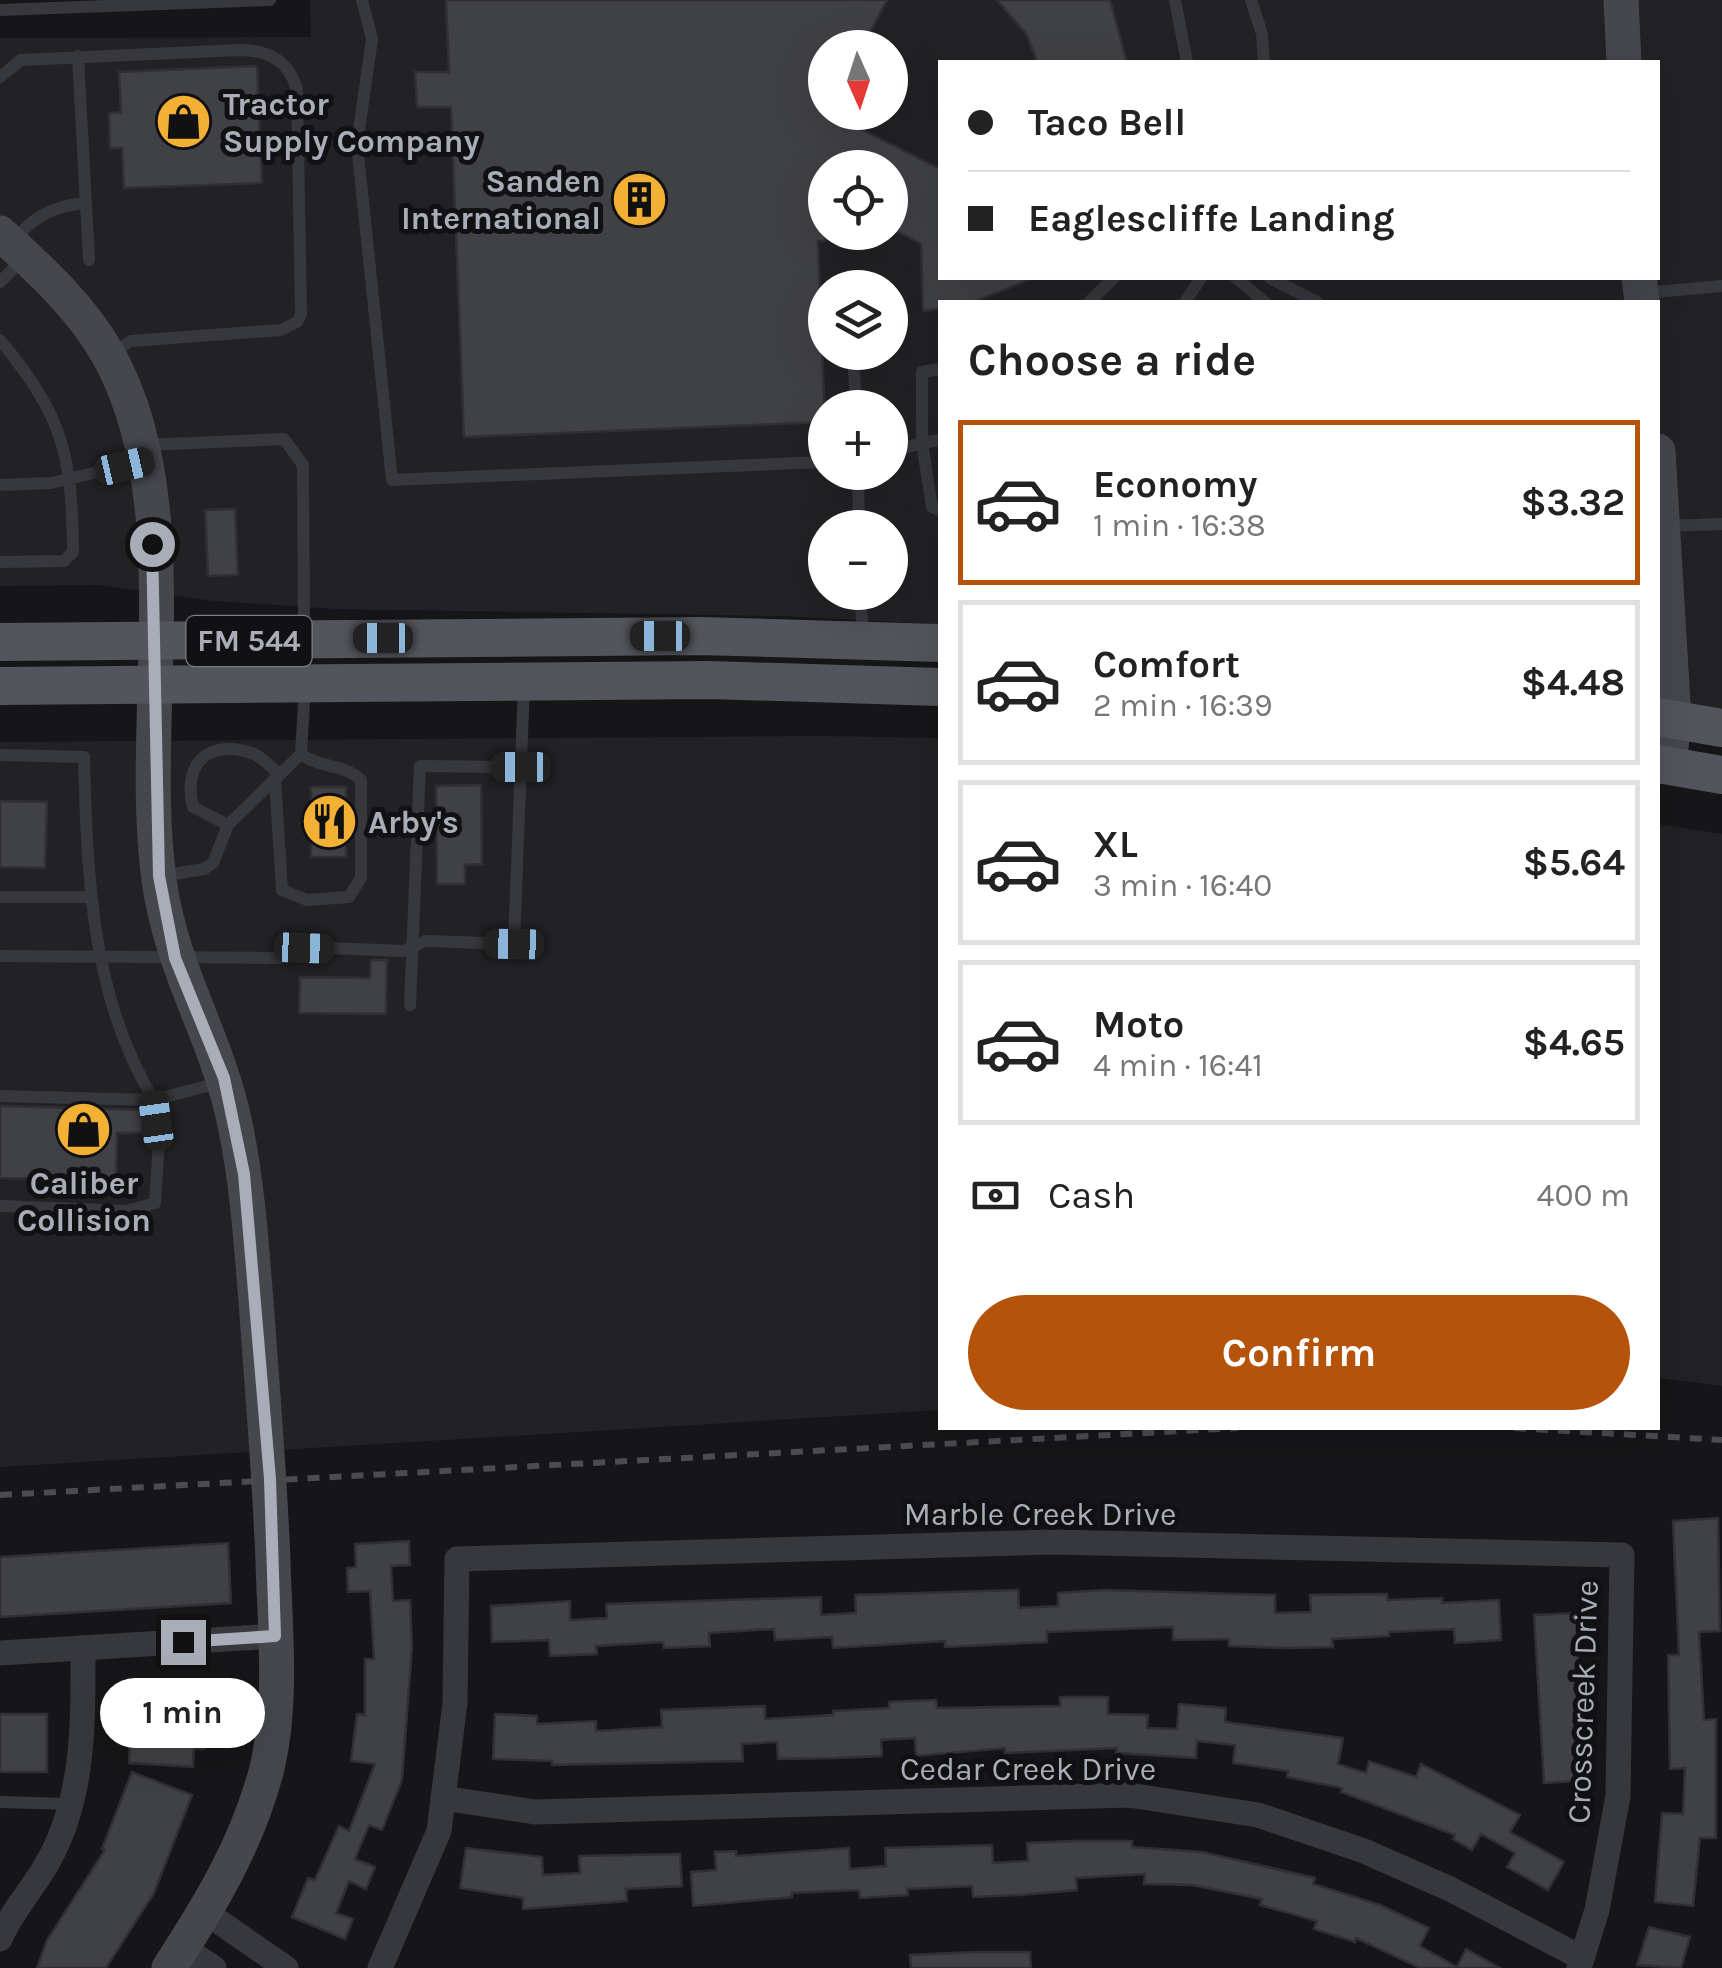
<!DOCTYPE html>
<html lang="en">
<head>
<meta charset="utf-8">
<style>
	body { margin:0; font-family:Karla,sans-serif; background:#f2f2f2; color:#222; height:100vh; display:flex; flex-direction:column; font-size:38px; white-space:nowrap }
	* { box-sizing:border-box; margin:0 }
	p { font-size:32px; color:#767676 }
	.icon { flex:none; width:55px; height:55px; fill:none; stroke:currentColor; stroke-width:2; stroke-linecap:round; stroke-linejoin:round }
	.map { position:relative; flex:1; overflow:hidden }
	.details { position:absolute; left:938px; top:300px; width:722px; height:1130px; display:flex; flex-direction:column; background:#fff; border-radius:0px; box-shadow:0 10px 40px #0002 }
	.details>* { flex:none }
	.banner { position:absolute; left:938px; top:60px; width:722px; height:220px; border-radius:0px; box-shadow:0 10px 40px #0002; display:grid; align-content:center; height:220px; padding:0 30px; background:#fff }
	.needle { width:65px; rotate:177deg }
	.tools { position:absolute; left:808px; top:30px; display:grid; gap:20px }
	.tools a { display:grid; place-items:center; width:100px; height:100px; border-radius:50%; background:#fff; box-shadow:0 10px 40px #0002; font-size:50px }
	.end { position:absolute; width:45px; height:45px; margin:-22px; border:12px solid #a8adb8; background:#111; box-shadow:0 0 0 5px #111 }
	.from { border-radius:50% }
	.bubble { position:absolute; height:70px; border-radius:35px; background:#fff; box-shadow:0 10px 40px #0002; font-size:32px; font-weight:700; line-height:70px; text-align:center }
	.car { position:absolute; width:30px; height:60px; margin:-30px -15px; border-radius:12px; box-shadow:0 0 8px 2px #0007; background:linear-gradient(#222 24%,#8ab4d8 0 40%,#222 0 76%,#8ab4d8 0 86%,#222 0) }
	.banner b { display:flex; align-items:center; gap:35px; height:95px; font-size:38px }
	.banner b+b { border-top:2px solid #e0e0e0 }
	.banner i { width:25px; height:25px; background:#222 }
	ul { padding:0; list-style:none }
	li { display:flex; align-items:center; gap:30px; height:165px; margin:0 20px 15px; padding:0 10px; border:5px solid #e0e0e0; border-radius:0px }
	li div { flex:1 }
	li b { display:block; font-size:38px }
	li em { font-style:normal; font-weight:700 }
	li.on { border-color:#b45309 }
	li>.icon { width:90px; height:90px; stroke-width:1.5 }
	h2 { padding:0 30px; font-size:45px; line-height:120px }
	.pay { display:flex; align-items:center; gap:25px; height:110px; padding:0 30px; font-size:38px }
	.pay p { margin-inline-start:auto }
	.primary-button { display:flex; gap:20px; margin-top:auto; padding:20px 30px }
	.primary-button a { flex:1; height:115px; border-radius:60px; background:#b45309; color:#fff; font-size:40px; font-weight:700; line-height:115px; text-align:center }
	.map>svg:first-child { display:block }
	.built { fill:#222225; fill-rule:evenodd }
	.building { fill:#404145; stroke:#303034; stroke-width:2.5 }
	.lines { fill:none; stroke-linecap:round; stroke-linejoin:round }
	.lane { stroke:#37383d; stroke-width:12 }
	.street { stroke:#37383d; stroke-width:25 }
	.secondary { stroke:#45474d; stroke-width:35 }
	.primary { stroke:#53555c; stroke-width:38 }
	.rail { stroke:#4a4c52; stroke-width:6; stroke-dasharray:12 10; stroke-linecap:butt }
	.route { stroke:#a8adb8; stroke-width:12 }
	.labels { text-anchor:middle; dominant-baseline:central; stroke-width:10; stroke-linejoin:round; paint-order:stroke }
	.shield { fill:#111113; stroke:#7b7e86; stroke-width:2.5 }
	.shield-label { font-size:30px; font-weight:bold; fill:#a8adb8 }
	.poi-label { font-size:32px; font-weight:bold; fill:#a8adb8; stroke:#111113; text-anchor:start }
	.street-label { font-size:32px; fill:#a8adb8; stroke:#111113 }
</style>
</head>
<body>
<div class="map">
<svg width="1722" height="1968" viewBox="0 0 1722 1968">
	<rect width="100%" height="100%" fill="#161618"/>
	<g class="built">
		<path d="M310 0H1722V715L1658 702V302H940V624L779 616 339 609 214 601 98 585 0 586V38L311 37ZM825 48H890V112H825ZM940 62H1658V278H940ZM825 168H890V232H825ZM825 288H890V352H825ZM825 408H890V472H825ZM825 528H890V592H825Z"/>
		<polygon points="817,736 940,738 940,1410 0,1467 0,742"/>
		<polygon points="1658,824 1722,834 1722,1386 1658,1378"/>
	</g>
	<g class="building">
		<polygon points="446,0 887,0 862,48 825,48 825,112 870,112 861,129 940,169 940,278 1034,278 973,302 940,302 940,309 923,311 921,244 890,228 890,168 825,168 825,241 818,241 825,422 464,437 451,107 417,107 415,72 449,72"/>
		<polygon points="997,0 1110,0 1127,62 1037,62 1027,35"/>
		<polygon points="257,66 262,183 124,188 122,148 110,148 109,113 121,112 119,72"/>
		<polygon points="235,509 238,575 208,576 205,510"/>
		<polygon points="481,785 482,864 465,865 465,884 437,884 436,786"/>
		<rect x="311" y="787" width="35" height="70"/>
		<polygon points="0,801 47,802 45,868 0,867"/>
		<polygon points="371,960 387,960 386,1014 299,1013 300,977 370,978"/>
		<polygon points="0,1106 143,1110 142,1133 117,1133 116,1180 0,1178"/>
		<polygon points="1718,1518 1720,1631 1699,1632 1704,1720 1716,1719 1716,1838 1700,1838 1693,1906 1655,1902 1662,1813 1683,1814 1685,1768 1670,1769 1668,1655 1679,1655 1673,1521"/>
		<polygon points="409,1541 410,1565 391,1566 393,1601 410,1600 412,1647 402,1780 382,1830 369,1825 355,1859 375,1867 366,1889 349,1881 336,1913 353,1919 345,1939 292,1917 308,1878 315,1880 339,1826 349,1831 375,1764 351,1761 357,1714 365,1715 365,1659 374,1659 370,1591 348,1592 347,1568 356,1567 355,1544"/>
		<polygon points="228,1543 231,1603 0,1617 0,1557"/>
		<polygon points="1018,1590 1019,1608 1058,1606 1058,1593 1104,1590 1275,1595 1275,1613 1311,1612 1310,1595 1387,1594 1387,1600 1442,1598 1442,1603 1499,1600 1501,1640 1455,1643 1454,1629 1389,1632 1389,1636 1332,1639 1333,1647 1286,1648 1229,1646 1229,1639 1173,1640 1173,1627 1047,1632 1047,1642 945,1647 945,1641 833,1648 832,1637 775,1640 774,1629 709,1633 710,1646 664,1648 663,1642 596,1646 597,1654 550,1656 549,1640 492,1642 491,1606 570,1601 570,1620 607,1618 606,1604 821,1597 821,1615 856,1613 855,1595"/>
		<polygon points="1578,1613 1578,1715 1574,1715 1577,1781 1544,1783 1534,1615"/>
		<polygon points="133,1681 191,1685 193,1730 206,1731 204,1749 194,1748 193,1767 129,1763"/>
		<polygon points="1060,1697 1108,1697 1108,1714 1148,1715 1147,1728 1177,1729 1179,1704 1226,1708 1225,1722 1343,1738 1338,1764 1366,1773 1369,1761 1416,1777 1421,1764 1520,1815 1510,1832 1564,1862 1548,1890 1507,1867 1515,1853 1481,1834 1472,1850 1453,1839 1455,1835 1341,1792 1342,1788 1287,1777 1288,1771 1233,1763 1235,1745 1197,1741 1196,1758 1116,1753 1117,1748 1005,1753 1005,1748 916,1756 915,1738 881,1740 882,1756 836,1758 778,1759 777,1742 742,1744 743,1761 552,1765 552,1761 493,1759 495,1714 537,1716 537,1724 596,1721 596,1731 662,1727 661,1710 765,1706 765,1719 833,1715 833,1711 889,1708 889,1702 936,1700 937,1708 1060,1706"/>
		<rect x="0" y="1714" width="47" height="58"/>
		<polygon points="132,1772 192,1795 154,1893 106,1968 37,1968 47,1940 105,1850 102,1849"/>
		<polygon points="1074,1841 1132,1841 1132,1847 1202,1852 1315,1878 1313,1884 1380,1905 1429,1928 1420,1946 1457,1967 1466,1949 1500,1968 1420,1968 1356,1938 1355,1942 1314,1929 1317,1921 1260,1905 1262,1899 1192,1885 1144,1884 1145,1874 1076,1878 1077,1890 1020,1895 973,1897 972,1886 907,1889 908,1895 860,1898 859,1890 792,1893 792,1897 693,1906 691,1872 716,1870 715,1852 736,1851 736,1856 849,1848 850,1869 886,1866 885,1848 992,1845 993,1863 1028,1861 1027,1843"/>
		<polygon points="466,1848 542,1857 543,1875 580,1873 579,1856 680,1854 682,1886 626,1889 627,1901 523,1909 523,1898 460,1888"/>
		<polygon points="1649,1927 1690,1937 1681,1968 1637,1965"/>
		<polygon points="976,1952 1030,1952 1031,1968 911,1968 910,1955"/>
	</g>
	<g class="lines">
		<g class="lane">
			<polyline points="362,0 372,39 357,144 392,480 825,462"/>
			<polyline points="1175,0 1187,62"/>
			<polyline points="1251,0 1262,34 1264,62"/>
			<polyline points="0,10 270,0"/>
			<polyline points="78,56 89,260"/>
			<path d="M0 77 21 60 239 50C268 50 288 60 297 89L301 314 297 322 281 330 131 341 111 354"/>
			<path d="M12 242C34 216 53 206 86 203"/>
			<polyline points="849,276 849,288"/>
			<polyline points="1236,278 1265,302"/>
			<polyline points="1270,278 1317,302"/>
			<polyline points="0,282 23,259"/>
			<polyline points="1645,293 1722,286"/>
			<polyline points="1089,302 1114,278"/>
			<polyline points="1185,302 1201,278"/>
			<path d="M0 340C63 416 72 454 73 552L64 561 0 562"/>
			<polyline points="853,352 856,408"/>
			<polyline points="940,440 922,443 932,507 940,511"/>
			<polyline points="145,445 284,439 303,465 304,634"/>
			<polyline points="890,452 922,443 922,372 940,369"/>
			<polyline points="858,472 859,528"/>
			<polyline points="0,485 51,483 140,462"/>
			<polyline points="1665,526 1722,524"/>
			<polyline points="860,592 863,637"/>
			<path d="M0 755 84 757C87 874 91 998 154 1100L222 1082"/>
			<path d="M275 779 282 890 307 900 349 897 361 878V780C343 763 321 769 301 754"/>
			<path d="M228 825 193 807C182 762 210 738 254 754 263 758 272 768 280 775"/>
			<polyline points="161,876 204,869 213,863 228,825 301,754 305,686"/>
			<polyline points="0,897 89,897"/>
			<polyline points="0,956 279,958 303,947 403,951 425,941 514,944 524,685"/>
			<polyline points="410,1005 420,766 521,767"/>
			<polyline points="0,1096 154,1100 159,1141 155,1203 127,1211 0,1206"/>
			<polyline points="0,1802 71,1804"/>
		</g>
		<g class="street">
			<polyline points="0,1653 275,1636"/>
			<polyline points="443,1798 535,1812 1129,1795 1258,1815 1364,1851 1450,1889 1582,1958"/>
			<polyline points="205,1912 286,1968"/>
			<path d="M0 1939C12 1910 34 1888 49 1860 85 1795 83 1720 83 1648"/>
			<polyline points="182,1947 214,1968"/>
			<polyline points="380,1968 439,1831 455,1703 457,1559 1053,1542 1622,1555 1618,1796 1597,1910 1579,1968"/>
		</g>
		<g class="secondary">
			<polyline points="1621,0 1624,62"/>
			<path d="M0 233C40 270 82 307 109 356 191 505 137 717 159 880 172 973 217 1037 235 1124 248 1187 252 1252 257 1315 263 1398 270 1480 273 1562 275 1631 283 1705 266 1772 246 1846 210 1905 169 1968"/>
			<polyline points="1639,278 1642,302"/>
			<polyline points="1658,451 1674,720 1669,766"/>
		</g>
		<g class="primary">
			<polyline points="0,642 700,636 940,643"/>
			<polyline points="0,686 710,680 940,687"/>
			<polyline points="1658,717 1722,728"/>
			<polyline points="1658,764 1722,775"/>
		</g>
		<g class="rail">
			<polyline points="1514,1428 1722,1440"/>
			<polyline points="0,1495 1238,1428"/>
		</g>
	</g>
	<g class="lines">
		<polyline class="route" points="152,544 159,876 175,958 224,1078 244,1174 270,1479 275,1636 183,1642"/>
	</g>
	<defs>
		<symbol id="shop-disc" viewBox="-11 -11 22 22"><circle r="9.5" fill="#f2b134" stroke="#111113"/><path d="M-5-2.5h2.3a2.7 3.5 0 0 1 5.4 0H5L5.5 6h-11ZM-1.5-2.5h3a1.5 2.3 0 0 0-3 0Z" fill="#111"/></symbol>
		<symbol id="building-disc" viewBox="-11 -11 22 22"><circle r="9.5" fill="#f2b134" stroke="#111113"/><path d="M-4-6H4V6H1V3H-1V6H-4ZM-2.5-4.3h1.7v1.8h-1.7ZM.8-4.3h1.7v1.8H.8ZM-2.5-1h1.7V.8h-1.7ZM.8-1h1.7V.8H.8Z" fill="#111"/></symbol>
		<symbol id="restaurant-disc" viewBox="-11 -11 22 22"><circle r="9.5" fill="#f2b134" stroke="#111113"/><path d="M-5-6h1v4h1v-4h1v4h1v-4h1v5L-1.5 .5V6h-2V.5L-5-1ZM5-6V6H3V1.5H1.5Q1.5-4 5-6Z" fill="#111"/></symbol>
	</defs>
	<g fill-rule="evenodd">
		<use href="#shop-disc" x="152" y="90" width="63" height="63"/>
		<use href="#building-disc" x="608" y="168" width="63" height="63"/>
		<use href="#restaurant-disc" x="298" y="790" width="63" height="63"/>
		<use href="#shop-disc" x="52" y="1098" width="63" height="63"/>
	</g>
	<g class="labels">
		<rect class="shield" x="186.5" y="616" width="125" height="50" rx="8"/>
		<g class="shield-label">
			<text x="249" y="641">FM 544</text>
		</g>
		<g class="poi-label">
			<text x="223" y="104">Tractor<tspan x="223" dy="37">Supply Company</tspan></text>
			<text x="601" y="181" text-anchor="end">Sanden<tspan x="601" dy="37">International</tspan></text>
			<text x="368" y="822">Arby's</text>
			<text x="84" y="1183" text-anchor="middle">Caliber<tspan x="84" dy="37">Collision</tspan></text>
		</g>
		<g class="street-label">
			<text x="1040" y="1514">Marble Creek Drive</text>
			<text transform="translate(1583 1702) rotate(-88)">Crosscreek Drive</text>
			<text x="1028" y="1769">Cedar Creek Drive</text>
		</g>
	</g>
</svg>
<div class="tools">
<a><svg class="needle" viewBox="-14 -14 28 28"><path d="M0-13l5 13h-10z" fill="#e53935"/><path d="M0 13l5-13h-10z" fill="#767676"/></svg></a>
<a><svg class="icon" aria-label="locate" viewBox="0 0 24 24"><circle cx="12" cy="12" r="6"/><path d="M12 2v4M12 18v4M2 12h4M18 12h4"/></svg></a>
<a><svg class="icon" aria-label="layers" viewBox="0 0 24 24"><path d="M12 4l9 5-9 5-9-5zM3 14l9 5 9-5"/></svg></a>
<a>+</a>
<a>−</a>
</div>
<i class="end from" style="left:152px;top:544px"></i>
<i class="end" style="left:183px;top:1642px"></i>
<div class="bubble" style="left:100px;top:1678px;width:165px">1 min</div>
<i class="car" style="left:125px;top:466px;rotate:77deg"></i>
<i class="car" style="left:660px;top:636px;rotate:270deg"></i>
<i class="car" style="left:383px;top:638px;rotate:270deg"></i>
<i class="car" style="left:521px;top:767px;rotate:270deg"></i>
<i class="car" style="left:514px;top:944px;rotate:271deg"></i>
<i class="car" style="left:304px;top:948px;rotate:92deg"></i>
<i class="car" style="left:156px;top:1120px;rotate:352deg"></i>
<div class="banner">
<b><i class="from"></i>Taco Bell</b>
<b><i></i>Eaglescliffe Landing</b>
</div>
<section class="details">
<h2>Choose a ride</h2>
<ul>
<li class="on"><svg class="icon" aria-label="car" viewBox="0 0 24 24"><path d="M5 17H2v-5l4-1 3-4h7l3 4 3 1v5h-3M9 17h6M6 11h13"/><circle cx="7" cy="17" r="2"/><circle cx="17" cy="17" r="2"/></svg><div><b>Economy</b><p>1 min · 16:38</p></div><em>$3.32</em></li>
<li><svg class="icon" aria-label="car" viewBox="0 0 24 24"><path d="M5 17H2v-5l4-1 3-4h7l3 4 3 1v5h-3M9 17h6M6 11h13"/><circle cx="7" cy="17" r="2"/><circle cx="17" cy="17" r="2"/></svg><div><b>Comfort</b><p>2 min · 16:39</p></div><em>$4.48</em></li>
<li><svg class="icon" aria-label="car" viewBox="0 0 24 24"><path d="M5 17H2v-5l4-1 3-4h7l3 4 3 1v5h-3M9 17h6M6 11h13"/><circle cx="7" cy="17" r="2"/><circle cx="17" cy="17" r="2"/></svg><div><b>XL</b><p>3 min · 16:40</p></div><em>$5.64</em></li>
<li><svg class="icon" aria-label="car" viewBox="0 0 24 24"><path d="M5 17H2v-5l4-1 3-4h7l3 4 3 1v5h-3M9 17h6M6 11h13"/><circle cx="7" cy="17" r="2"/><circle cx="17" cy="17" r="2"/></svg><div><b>Moto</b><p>4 min · 16:41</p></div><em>$4.65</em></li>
</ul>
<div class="pay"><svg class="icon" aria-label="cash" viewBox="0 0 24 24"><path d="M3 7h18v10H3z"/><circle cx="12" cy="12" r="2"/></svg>Cash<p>400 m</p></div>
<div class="primary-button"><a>Confirm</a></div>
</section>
</div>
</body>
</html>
